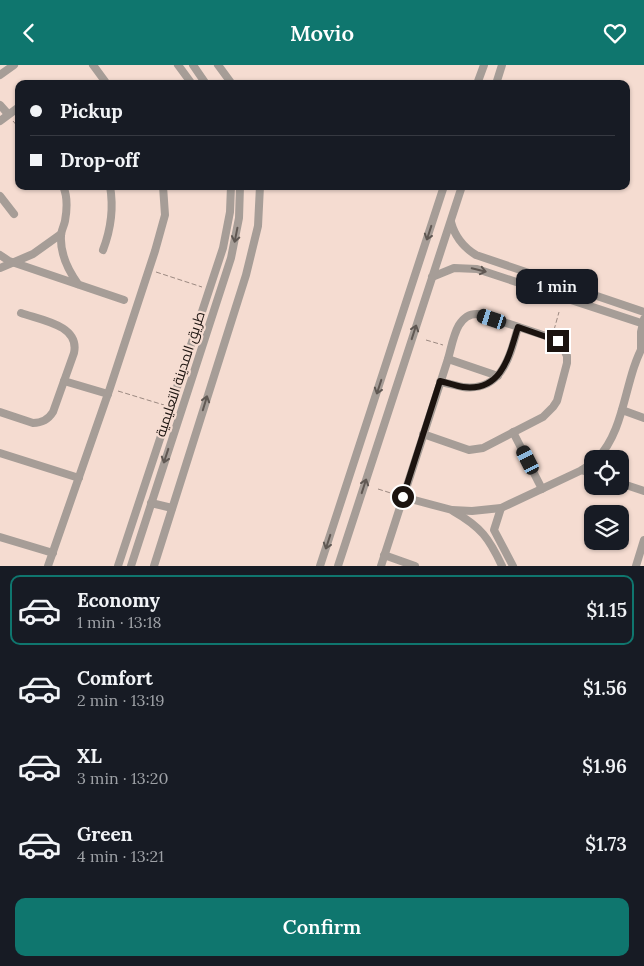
<!DOCTYPE html>
<html lang="en">
<head>
<meta charset="utf-8">
<style>
	body { margin:0; font-family:Lora,Cairo,serif; background:#242831; color:#f1f3f6; height:100vh; display:flex; flex-direction:column; font-size:19px; white-space:nowrap }
	* { box-sizing:border-box; margin:0 }
	p { font-size:16px; color:#9ea1a6 }
	.icon { flex:none; width:28px; height:28px; fill:none; stroke:currentColor; stroke-width:2; stroke-linecap:round; stroke-linejoin:round }
	.map { position:relative; height:501px; overflow:hidden }
	.drawer { display:flex; flex-direction:column; background:#171b24; flex:1 }
	.drawer>* { flex:none }
	.banner { position:absolute; left:15px; top:15px; width:615px; height:110px; border-radius:10px; box-shadow:0 1px 4px #0004; display:grid; align-content:center; height:110px; padding:0 15px; background:#171b24 }
	.fabs { position:absolute; left:584px; top:385px; display:grid; gap:10px }
	.fabs a { display:grid; place-items:center; width:45px; height:45px; border-radius:10px; background:#171b24; box-shadow:0 1px 4px #0004; font-size:25px }
	.end { position:absolute; width:22px; height:22px; margin:-11px; border:6px solid #1b130f; background:#fff; box-shadow:0 0 0 2px #fff }
	.from { border-radius:50% }
	.bubble { position:absolute; height:35px; border-radius:10px; background:#171b24; box-shadow:0 1px 4px #0004; font-size:16px; font-weight:600; line-height:35px; text-align:center }
	.car { position:absolute; width:15px; height:30px; margin:-15px -8px; border-radius:6px; box-shadow:0 0 4px 1px #0007; background:linear-gradient(#222 24%,#8ab4d8 0 40%,#222 0 76%,#8ab4d8 0 86%,#222 0) }
	.banner b { display:flex; align-items:center; gap:18px; height:48px; font-size:19px }
	.banner b+b { border-top:1px solid #363941 }
	.banner i { width:12px; height:12px; background:#f1f3f6 }
	ul { padding:9px 0 0; list-style:none }
	li { display:flex; align-items:center; gap:15px; height:70px; margin:0 10px 8px; padding:0 5px; border:2px solid transparent; border-radius:10px }
	li div { flex:1 }
	li b { display:block; font-size:19px }
	li em { font-style:normal; font-weight:600 }
	li.selected { border-color:#0f766e }
	li>.icon { width:45px; height:45px; stroke-width:1.5 }
	.primary-button { display:flex; gap:10px; margin-top:auto; padding:10px 15px }
	.primary-button a { flex:1; height:58px; border-radius:10px; background:#0f766e; color:#fff; font-size:20px; font-weight:600; line-height:58px; text-align:center }
	header { display:flex; justify-content:space-between; align-items:center; height:65px; padding:0 15px; background:#0f766e; color:#fff; font-size:22px; font-weight:600 }
	.map>svg:first-child { display:block }
	.lines { fill:none; stroke-linecap:round; stroke-linejoin:round }
	.path { stroke:#9b8981; stroke-width:1; stroke-dasharray:5 2.5; stroke-linecap:butt }
	.minor { stroke:#a69d97; stroke-width:8 }
	.oneway { stroke:#605853 }
	.route { stroke:#1b130f; stroke-width:6 }
	.labels { text-anchor:middle; dominant-baseline:central; stroke-width:4.5; stroke-linejoin:round; paint-order:stroke }
	.street-label { font-size:14px; fill:#1b130f; stroke:#f5dcd1 }
</style>
</head>
<body>
<header><svg class="icon" aria-label="back" viewBox="0 0 24 24"><path d="M15 5l-7 7 7 7"/></svg>Movio<svg class="icon" aria-label="heart" viewBox="0 0 24 24"><path d="M12 20l-8-8c-3-5 5-10 8-4 3-6 11-1 8 4z"/></svg></header>
<div class="map">
<svg width="644" height="501" viewBox="0 0 644 501">
	<rect width="100%" height="100%" fill="#f5dcd1"/>
	<g class="lines">
		<g class="path">
			<polyline points="13,56 19,63"/>
			<polyline points="156,207 202,222"/>
			<polyline points="554,265 559,247"/>
			<polyline points="426,275 443,280"/>
			<polyline points="118,326 164,340"/>
			<polyline points="378,424 397,430"/>
		</g>
		<g class="minor">
			<polyline points="93,0 107,19"/>
			<polyline points="178,0 192,19"/>
			<polyline points="193,0 206,19"/>
			<polyline points="218,0 232,19"/>
			<polyline points="0,10 14,0"/>
			<polyline points="477,19 484,0"/>
			<polyline points="496,19 502,0"/>
			<polyline points="0,40 8,49"/>
			<polyline points="0,56 19,42"/>
			<path d="M63 121C68 132 67 145 65 156 64 161 61 166 61 171 60 188 68 205 78 219"/>
			<polyline points="0,131 14,149"/>
			<path d="M451 157C455 172 463 182 476 190L644 247"/>
			<path d="M103 185C111 164 114 144 110 121"/>
			<polyline points="0,190 9,196 124,235"/>
			<polyline points="0,203 33,189 61,169"/>
			<polyline points="432,212 454,203 477,204 644,259"/>
			<polyline points="641,284 641,267 644,254"/>
			<polyline points="448,294 498,311"/>
			<polyline points="64,316 108,329"/>
			<path d="M440 317C448 318 456 321 463 322 502 327 510 291 518 262"/>
			<polyline points="622,345 644,353"/>
			<path d="M0 347 33 358C42 358 48 355 53 347L74 288C80 260 41 255 21 248"/>
			<polyline points="513,367 542,424"/>
			<polyline points="0,388 79,413"/>
			<path d="M597 394C626 364 624 314 644 279"/>
			<polyline points="582,405 592,409"/>
			<polyline points="620,418 644,426"/>
			<polyline points="403,432 452,445 472,446 501,443 582,405 592,398"/>
			<polyline points="151,438 172,443"/>
			<polyline points="501,443 494,465 513,501"/>
			<path d="M453 446C481 462 489 473 502 501"/>
			<polyline points="0,472 53,488"/>
			<polyline points="384,490 415,501"/>
			<polyline points="48,501 110,323 155,186 165,150 163,121"/>
			<polyline points="118,501 223,183 230,147 231,121"/>
			<polyline points="131,501 231,193 239,153 240,121"/>
			<polyline points="154,501 246,210 258,161 260,121"/>
			<polyline points="320,501 444,121"/>
			<polyline points="338,501 462,121"/>
			<path d="M381 501C403 432 425 363 448 294 453 277 456 247 479 249L552 273 562 280 567 291V298L557 336 553 342 543 352 483 383 469 385 423 369"/>
			<polyline points="636,501 644,475"/>
		</g>
	</g>
	<defs><path id="oneway-shaft" d="M-6 0H5M1.5-3L5.5 0L1.5 3" fill="none" stroke-width="1.6" stroke-linecap="round" stroke-linejoin="round" transform="scale(1.25)"/></defs>
	<g class="oneway">
		<use href="#oneway-shaft" transform="translate(429 168) rotate(108)"/>
		<use href="#oneway-shaft" transform="translate(236 170) rotate(101)"/>
		<use href="#oneway-shaft" transform="translate(479 205) rotate(14)"/>
		<use href="#oneway-shaft" transform="translate(414 267) rotate(-72)"/>
		<use href="#oneway-shaft" transform="translate(379 322) rotate(108)"/>
		<use href="#oneway-shaft" transform="translate(205 338) rotate(-73)"/>
		<use href="#oneway-shaft" transform="translate(166 391) rotate(108)"/>
		<use href="#oneway-shaft" transform="translate(364 421) rotate(-72)"/>
		<use href="#oneway-shaft" transform="translate(328 477) rotate(108)"/>
	</g>
	<g class="lines">
		<path class="route" d="M403 432 440 316C448 318 456 321 463 322 502 327 509 291 518 262L558 276"/>
	</g>
	<g class="labels">
		<g class="street-label">
			<text transform="translate(180 309) rotate(-72)">طريق المدينة التعليمية</text>
		</g>
	</g>
</svg>
<div class="fabs">
<a><svg class="icon" aria-label="locate" viewBox="0 0 24 24"><circle cx="12" cy="12" r="6"/><path d="M12 2v4M12 18v4M2 12h4M18 12h4"/></svg></a>
<a><svg class="icon" aria-label="layers" viewBox="0 0 24 24"><path d="M12 4l9 5-9 5-9-5zM3 14l9 5 9-5"/></svg></a>
</div>
<i class="end from" style="left:403px;top:432px"></i>
<i class="end" style="left:558px;top:276px"></i>
<div class="bubble" style="left:516px;top:204px;width:82px">1 min</div>
<i class="car" style="left:492px;top:254px;rotate:288deg"></i>
<i class="car" style="left:528px;top:395px;rotate:333deg"></i>
<div class="banner">
<b><i class="from"></i>Pickup</b>
<b><i></i>Drop-off</b>
</div>
</div>
<section class="drawer">
<ul>
<li class="selected"><svg class="icon" aria-label="car" viewBox="0 0 24 24"><path d="M5 17H2v-5l4-1 3-4h7l3 4 3 1v5h-3M9 17h6M6 11h13"/><circle cx="7" cy="17" r="2"/><circle cx="17" cy="17" r="2"/></svg><div><b>Economy</b><p>1 min · 13:18</p></div><em>$1.15</em></li>
<li><svg class="icon" aria-label="car" viewBox="0 0 24 24"><path d="M5 17H2v-5l4-1 3-4h7l3 4 3 1v5h-3M9 17h6M6 11h13"/><circle cx="7" cy="17" r="2"/><circle cx="17" cy="17" r="2"/></svg><div><b>Comfort</b><p>2 min · 13:19</p></div><em>$1.56</em></li>
<li><svg class="icon" aria-label="car" viewBox="0 0 24 24"><path d="M5 17H2v-5l4-1 3-4h7l3 4 3 1v5h-3M9 17h6M6 11h13"/><circle cx="7" cy="17" r="2"/><circle cx="17" cy="17" r="2"/></svg><div><b>XL</b><p>3 min · 13:20</p></div><em>$1.96</em></li>
<li><svg class="icon" aria-label="car" viewBox="0 0 24 24"><path d="M5 17H2v-5l4-1 3-4h7l3 4 3 1v5h-3M9 17h6M6 11h13"/><circle cx="7" cy="17" r="2"/><circle cx="17" cy="17" r="2"/></svg><div><b>Green</b><p>4 min · 13:21</p></div><em>$1.73</em></li>
</ul>
<div class="primary-button"><a>Confirm</a></div>
</section>
</body>
</html>
